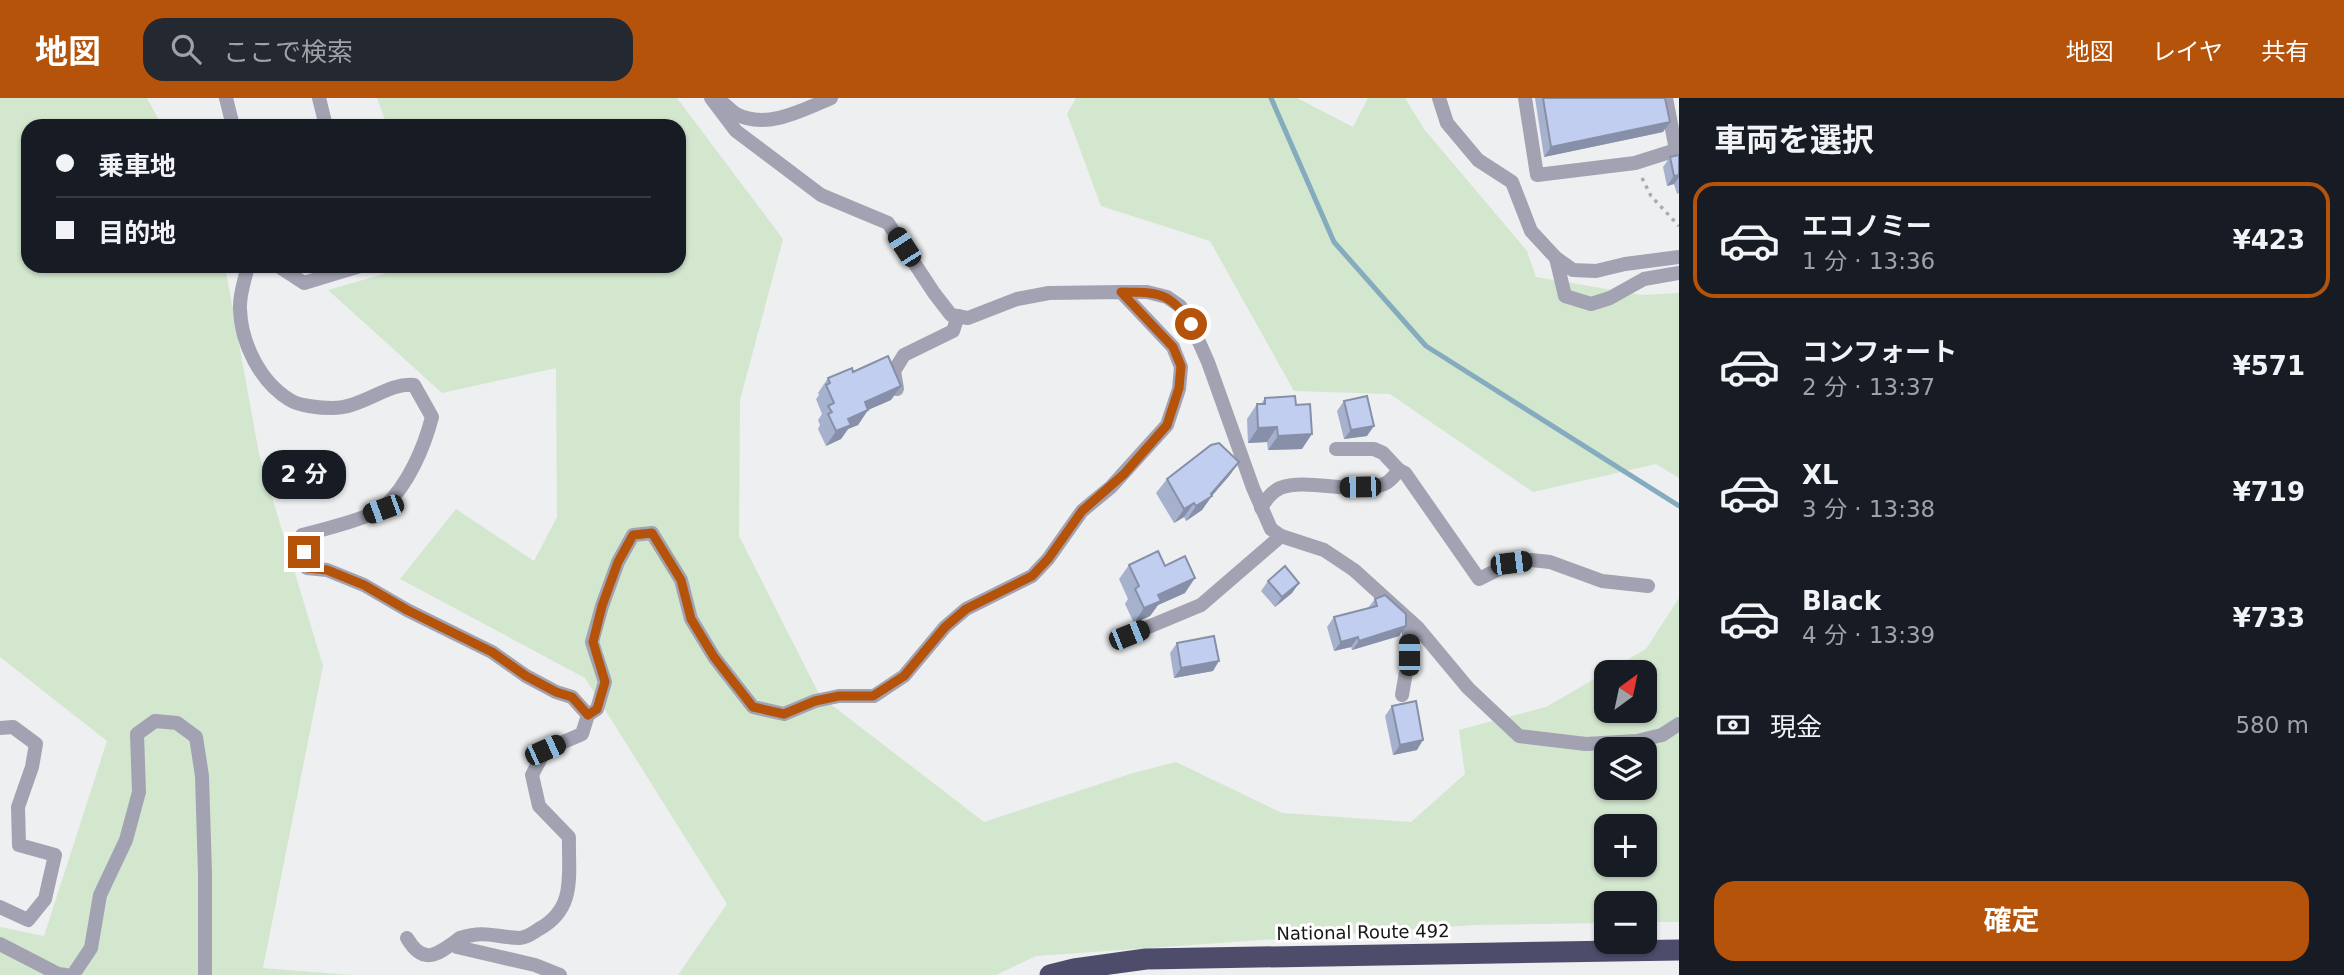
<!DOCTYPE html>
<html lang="ja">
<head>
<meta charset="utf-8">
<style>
	body { margin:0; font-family:"DejaVu Sans","Noto Sans JP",sans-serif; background:#242831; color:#f1f3f6; height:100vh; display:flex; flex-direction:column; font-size:26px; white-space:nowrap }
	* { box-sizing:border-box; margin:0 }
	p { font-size:23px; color:#9ea1a6 }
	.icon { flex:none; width:38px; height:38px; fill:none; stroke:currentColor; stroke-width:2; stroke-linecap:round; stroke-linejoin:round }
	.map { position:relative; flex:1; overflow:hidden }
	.side { display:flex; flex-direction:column; background:#171b24; width:665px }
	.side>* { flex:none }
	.banner { position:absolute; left:21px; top:21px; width:665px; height:154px; border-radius:21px; box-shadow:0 2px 5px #0004; display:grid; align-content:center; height:154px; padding:0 35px; background:#171b24 }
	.needle { width:46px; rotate:33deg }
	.tools { position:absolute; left:1594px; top:562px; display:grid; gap:14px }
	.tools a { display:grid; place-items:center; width:63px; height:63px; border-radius:14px; background:#171b24; box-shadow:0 2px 5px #0004; font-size:35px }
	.end { position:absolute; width:32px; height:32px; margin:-16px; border:9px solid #b45309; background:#fff; box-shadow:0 0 0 4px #fff }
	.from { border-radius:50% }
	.bubble { position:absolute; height:49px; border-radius:21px; background:#171b24; box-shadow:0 2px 5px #0004; font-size:23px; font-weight:700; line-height:49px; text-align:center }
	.car { position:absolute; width:21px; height:42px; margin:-21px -10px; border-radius:9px; box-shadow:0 0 5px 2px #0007; background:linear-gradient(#222 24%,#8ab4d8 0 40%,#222 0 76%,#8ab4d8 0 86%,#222 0) }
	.banner b { display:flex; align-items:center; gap:24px; height:66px; font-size:26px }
	.banner b+b { border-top:2px solid #363941 }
	.banner i { width:18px; height:18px; background:#f1f3f6 }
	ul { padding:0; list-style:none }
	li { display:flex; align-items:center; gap:21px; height:116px; margin:0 14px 10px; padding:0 21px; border:4px solid transparent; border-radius:21px }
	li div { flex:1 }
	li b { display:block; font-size:26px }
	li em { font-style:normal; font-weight:700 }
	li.selected { border-color:#b45309 }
	li>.icon { width:63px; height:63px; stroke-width:1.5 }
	h2 { padding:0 35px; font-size:32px; line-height:84px }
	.pay { display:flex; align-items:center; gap:18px; height:77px; padding:0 35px; font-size:26px }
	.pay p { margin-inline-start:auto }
	.cta { display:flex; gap:14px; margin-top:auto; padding:14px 35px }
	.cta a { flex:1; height:80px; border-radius:21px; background:#b45309; color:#fff; font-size:28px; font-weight:700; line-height:80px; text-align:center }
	header { display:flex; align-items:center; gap:42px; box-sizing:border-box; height:98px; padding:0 35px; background:#b45309; color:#fff }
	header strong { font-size:33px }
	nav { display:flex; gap:38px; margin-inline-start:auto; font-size:24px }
	.search { width:490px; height:63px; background:#242831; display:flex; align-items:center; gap:18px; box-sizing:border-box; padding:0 24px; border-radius:21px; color:#9ea1a6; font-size:26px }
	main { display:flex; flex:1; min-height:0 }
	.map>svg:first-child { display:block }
	.green { fill:#d3e6ce; fill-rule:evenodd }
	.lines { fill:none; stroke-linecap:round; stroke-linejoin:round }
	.stream { stroke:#85abbe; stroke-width:5 }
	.path { stroke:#abacad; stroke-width:3.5; stroke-dasharray:3.5 5; stroke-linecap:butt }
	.street { stroke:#a2a2b2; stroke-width:14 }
	.highway { stroke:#4d4d6b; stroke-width:21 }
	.wall { fill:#a6b1ce }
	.shaded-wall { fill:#8790a8 }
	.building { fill:#c1cef0; stroke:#8790a8; stroke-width:2 }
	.route { stroke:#b45309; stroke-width:9 }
	.labels { text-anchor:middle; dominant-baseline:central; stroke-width:6; stroke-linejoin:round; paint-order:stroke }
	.street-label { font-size:18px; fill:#161617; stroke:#fff }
</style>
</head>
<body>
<header>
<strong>地図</strong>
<div class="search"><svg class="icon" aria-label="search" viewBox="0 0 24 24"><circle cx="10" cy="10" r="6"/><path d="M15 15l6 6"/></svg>ここで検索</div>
<nav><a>地図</a><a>レイヤ</a><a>共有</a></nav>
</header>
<main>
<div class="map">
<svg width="1679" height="877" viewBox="0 0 1679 877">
	<rect width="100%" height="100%" fill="#eeeff0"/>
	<g class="green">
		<polygon points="0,0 147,0 162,28 28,28 28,168 225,168 259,356 323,568 263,870 351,877 0,877 0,829 44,838 107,643 0,559"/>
		<path d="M377 0H677L783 141 740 302 739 438 820 598 984 724 1133 675 1176 664 1282 715 1411 724 1465 676 1459 632 1546 609 1646 551 1679 500V824H1645V805H1606V825L1473 827 1036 858 996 877H678L727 806 585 580 400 481 456 411 534 463 557 419 556 270 442 295 328 192 411 168H679V28H387ZM1606 574H1645V612H1606ZM1606 651H1645V690H1606ZM1606 728H1645V766H1606Z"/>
		<polygon points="1076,0 1297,0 1353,29 1368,0 1405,0 1424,31 1527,153 1536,179 1642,197 1679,195 1679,380 1656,366 1533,394 1390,296 1294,293 1210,143 1101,108 1067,16"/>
	</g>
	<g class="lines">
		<polyline class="stream" points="1271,0 1334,144 1426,248 1679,408"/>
		<polyline class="path" points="1642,80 1651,98 1679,128"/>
		<g class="street">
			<polyline points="226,0 233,28"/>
			<polyline points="319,0 326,28"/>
			<polyline points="1439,0 1447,25 1478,62 1512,84 1531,133 1556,160 1573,172 1596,173 1625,166 1679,159"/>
			<polyline points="1525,0 1537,77 1635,65 1676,52 1666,0"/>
			<path d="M719 2C725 6 730 12 736 16 766 32 803 12 831 0"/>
			<polyline points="1556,160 1565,198 1591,206 1610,200 1644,181 1679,175"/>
			<path d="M248 168C245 181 239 197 240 211 241 245 260 284 290 302 299 308 321 310 332 310 363 310 388 284 414 287L432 319C424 350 408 387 384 409 373 419 318 433 302 437L307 470 327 472 364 487 407 512 492 554 526 578 556 594 572 599 588 617 582 636 545 652 532 677 539 708 569 739C568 776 577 810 539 831 533 835 526 840 519 840 493 839 487 832 460 840L457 849 535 867 560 877"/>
			<polyline points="278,168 304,185 360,168"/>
			<polyline points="1121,194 1147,194 1167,199 1180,208 1191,226 1208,264 1253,390 1271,431 1281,438 1324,452 1354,472 1418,530 1468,590 1519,638 1586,646 1637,643 1662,637 1679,626"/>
			<polyline points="897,291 894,273 904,257 953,233 958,218"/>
			<polyline points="1336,351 1374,351 1383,355 1399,372"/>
			<path d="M1261 410C1266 402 1271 394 1280 390 1307 379 1355 398 1384 386 1390 384 1395 377 1399 372L1405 375 1479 481 1511 465 1531 462 1550 464 1602 483 1648 488"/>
			<polyline points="1129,537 1201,507 1281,438"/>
			<polyline points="1402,597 1409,557 1409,522"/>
			<polyline points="588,617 597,611 605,584 592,544 602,508 618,464 633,437 652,435 681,482 691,521 714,559 753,609 784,616 815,603 839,598 874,598 904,578 945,529 966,511 1032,478 1048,461 1082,413 1111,389 1167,327 1179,291 1181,269 1173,249 1121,194 1049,195 1017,201 968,220 951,217 934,195 888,125 821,97 736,33 711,0"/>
			<polyline points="0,630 13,629 36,646 32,669 18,709 19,747 55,757 45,801 28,822 0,809"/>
			<path d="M407 840C424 869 438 856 460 840"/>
			<polyline points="0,846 58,876 66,877"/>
			<polyline points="73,877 91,850 100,797 126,742 139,694 137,636 155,623 177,625 196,639 202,678 205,776 205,877"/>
		</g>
		<polyline class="highway" points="1050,877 1074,871 1146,861 1679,852"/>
	</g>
	<g class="wall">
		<polygon points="1535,0 1665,0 1663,34 1544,59"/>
		<polygon points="1679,57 1679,95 1677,96 1674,86 1667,88 1663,69 1670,59"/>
		<polygon points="853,274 891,302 868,312 858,327 848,331 841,341 826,348 818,331 820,327 818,322 822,316 816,301 819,297 818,295 828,280"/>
		<polygon points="1265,300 1296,307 1302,351 1268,352 1267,344 1248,345 1247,321 1257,306 1261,306"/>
		<polygon points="1344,303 1367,338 1344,341 1337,313"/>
		<polygon points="1239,364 1229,378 1212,397 1202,412 1186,423 1184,419 1174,425 1156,395 1167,381"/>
		<polygon points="1129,467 1165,468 1185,495 1158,507 1150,518 1134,525 1125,506 1128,501 1119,481"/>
		<polygon points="1268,483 1299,485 1292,495 1275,509 1261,493"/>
		<polygon points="1375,501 1399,538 1352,552 1351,549 1334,553 1327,529 1334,519 1368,510"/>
		<polygon points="1177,545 1213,573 1174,580 1170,555"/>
		<polygon points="1392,608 1417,652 1393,657 1385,618"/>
	</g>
	<g class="shaded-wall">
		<polygon points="1670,24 1663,34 1544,59 1551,49"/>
		<polygon points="1679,77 1679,79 1674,86 1667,88 1674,78"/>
		<polygon points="901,288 891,302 854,318 865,304"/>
		<polygon points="868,312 858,327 848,331 841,341 826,348 836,333 848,321"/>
		<polygon points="1374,328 1367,338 1344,341 1351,332"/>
		<polygon points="1277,329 1267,344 1248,345 1258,330"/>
		<polygon points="1312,336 1302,351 1268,352 1278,338"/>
		<polygon points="1239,364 1229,378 1211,399 1212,398 1202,412 1186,423 1196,408"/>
		<polygon points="1194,405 1184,419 1174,425 1184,411"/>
		<polygon points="1195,480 1185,495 1158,507 1150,518 1134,525 1144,510 1158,497"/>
		<polygon points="1299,485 1292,495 1275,509 1282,499"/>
		<polygon points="1406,528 1399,538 1352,552 1359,543"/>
		<polygon points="1358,539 1351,549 1334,553 1341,544"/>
		<polygon points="1219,563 1213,573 1174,580 1181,570"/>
		<polygon points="1423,642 1417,652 1393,657 1400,647"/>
	</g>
	<g class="building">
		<polygon points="1543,0 1665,0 1670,24 1551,49"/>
		<polygon points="1679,57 1679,77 1674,78 1670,59"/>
		<polygon points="888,258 901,288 865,304 868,312 848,321 851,327 836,333 828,316 832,314 828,308 834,305 826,287 830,285 828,280 852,270 853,274"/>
		<polygon points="1295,298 1296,307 1310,306 1312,336 1278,338 1277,329 1258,330 1257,306 1265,306 1265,300"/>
		<polygon points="1367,298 1374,328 1351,332 1344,303"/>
		<polygon points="1219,345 1239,364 1211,396 1212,398 1196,408 1194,405 1184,411 1167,381 1211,347"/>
		<polygon points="1158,453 1165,468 1185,458 1195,480 1158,497 1161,503 1144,510 1135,491 1139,488 1129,467"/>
		<polygon points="1285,468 1299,485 1282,499 1268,483"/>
		<polygon points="1385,497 1406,516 1406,528 1359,543 1358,539 1341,544 1334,519 1377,508 1375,501"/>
		<polygon points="1214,538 1219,563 1181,570 1177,545"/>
		<polygon points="1416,603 1423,642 1400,647 1392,608"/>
	</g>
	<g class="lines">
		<path class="route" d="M304 454 307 470 327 472 364 487 407 512 492 554 526 578 556 594 572 599 588 617 597 611 605 584 593 544 602 508 618 464 633 437 652 435 681 482 691 521 714 559 753 609 784 616 815 603 839 598H873L904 578 945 529 966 511 1032 478 1048 461 1082 413 1124 376 1167 327 1179 290 1181 268 1173 249 1121 194C1157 194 1171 194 1191 226"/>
	</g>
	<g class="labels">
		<g class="street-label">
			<text transform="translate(1363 834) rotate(-1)">National Route 492</text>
		</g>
	</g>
</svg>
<div class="tools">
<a><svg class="needle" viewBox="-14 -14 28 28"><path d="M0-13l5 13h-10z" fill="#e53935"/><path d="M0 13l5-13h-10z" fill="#9ea1a6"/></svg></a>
<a><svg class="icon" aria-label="layers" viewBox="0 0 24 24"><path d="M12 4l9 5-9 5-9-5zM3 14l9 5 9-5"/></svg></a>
<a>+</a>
<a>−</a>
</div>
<i class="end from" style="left:1191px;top:226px"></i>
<i class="end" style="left:304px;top:454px"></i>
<div class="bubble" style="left:262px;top:352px;width:84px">2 分</div>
<i class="car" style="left:904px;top:149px;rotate:327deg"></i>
<i class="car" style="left:1360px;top:389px;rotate:269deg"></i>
<i class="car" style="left:383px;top:411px;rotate:250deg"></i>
<i class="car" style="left:1511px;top:465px;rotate:83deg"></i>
<i class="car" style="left:1129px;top:537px;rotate:68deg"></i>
<i class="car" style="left:1409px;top:557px;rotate:0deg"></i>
<i class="car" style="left:545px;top:652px;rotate:66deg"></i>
<div class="banner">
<b><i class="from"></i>乗車地</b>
<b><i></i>目的地</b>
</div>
</div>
<section class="side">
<h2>車両を選択</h2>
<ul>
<li class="selected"><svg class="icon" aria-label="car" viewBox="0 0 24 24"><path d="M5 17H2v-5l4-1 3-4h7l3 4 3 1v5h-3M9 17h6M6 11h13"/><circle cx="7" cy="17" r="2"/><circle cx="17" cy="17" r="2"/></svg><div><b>エコノミー</b><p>1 分 · 13:36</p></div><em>¥423</em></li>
<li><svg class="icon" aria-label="car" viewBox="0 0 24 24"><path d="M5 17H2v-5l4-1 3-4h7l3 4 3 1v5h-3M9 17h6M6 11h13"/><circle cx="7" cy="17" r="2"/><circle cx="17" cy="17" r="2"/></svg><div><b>コンフォート</b><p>2 分 · 13:37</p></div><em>¥571</em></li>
<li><svg class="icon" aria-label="car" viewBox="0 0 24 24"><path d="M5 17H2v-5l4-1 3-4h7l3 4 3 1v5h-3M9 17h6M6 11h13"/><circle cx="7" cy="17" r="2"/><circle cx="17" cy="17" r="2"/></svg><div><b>XL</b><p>3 分 · 13:38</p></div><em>¥719</em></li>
<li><svg class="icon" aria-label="car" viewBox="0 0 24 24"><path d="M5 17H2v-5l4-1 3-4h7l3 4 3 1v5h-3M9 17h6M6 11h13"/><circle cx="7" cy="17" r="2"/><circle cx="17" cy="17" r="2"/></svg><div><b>Black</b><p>4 分 · 13:39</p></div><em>¥733</em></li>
</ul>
<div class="pay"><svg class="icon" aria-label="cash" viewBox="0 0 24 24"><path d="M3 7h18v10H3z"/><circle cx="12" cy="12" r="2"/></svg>現金<p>580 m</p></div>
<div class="cta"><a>確定</a></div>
</section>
</main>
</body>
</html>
